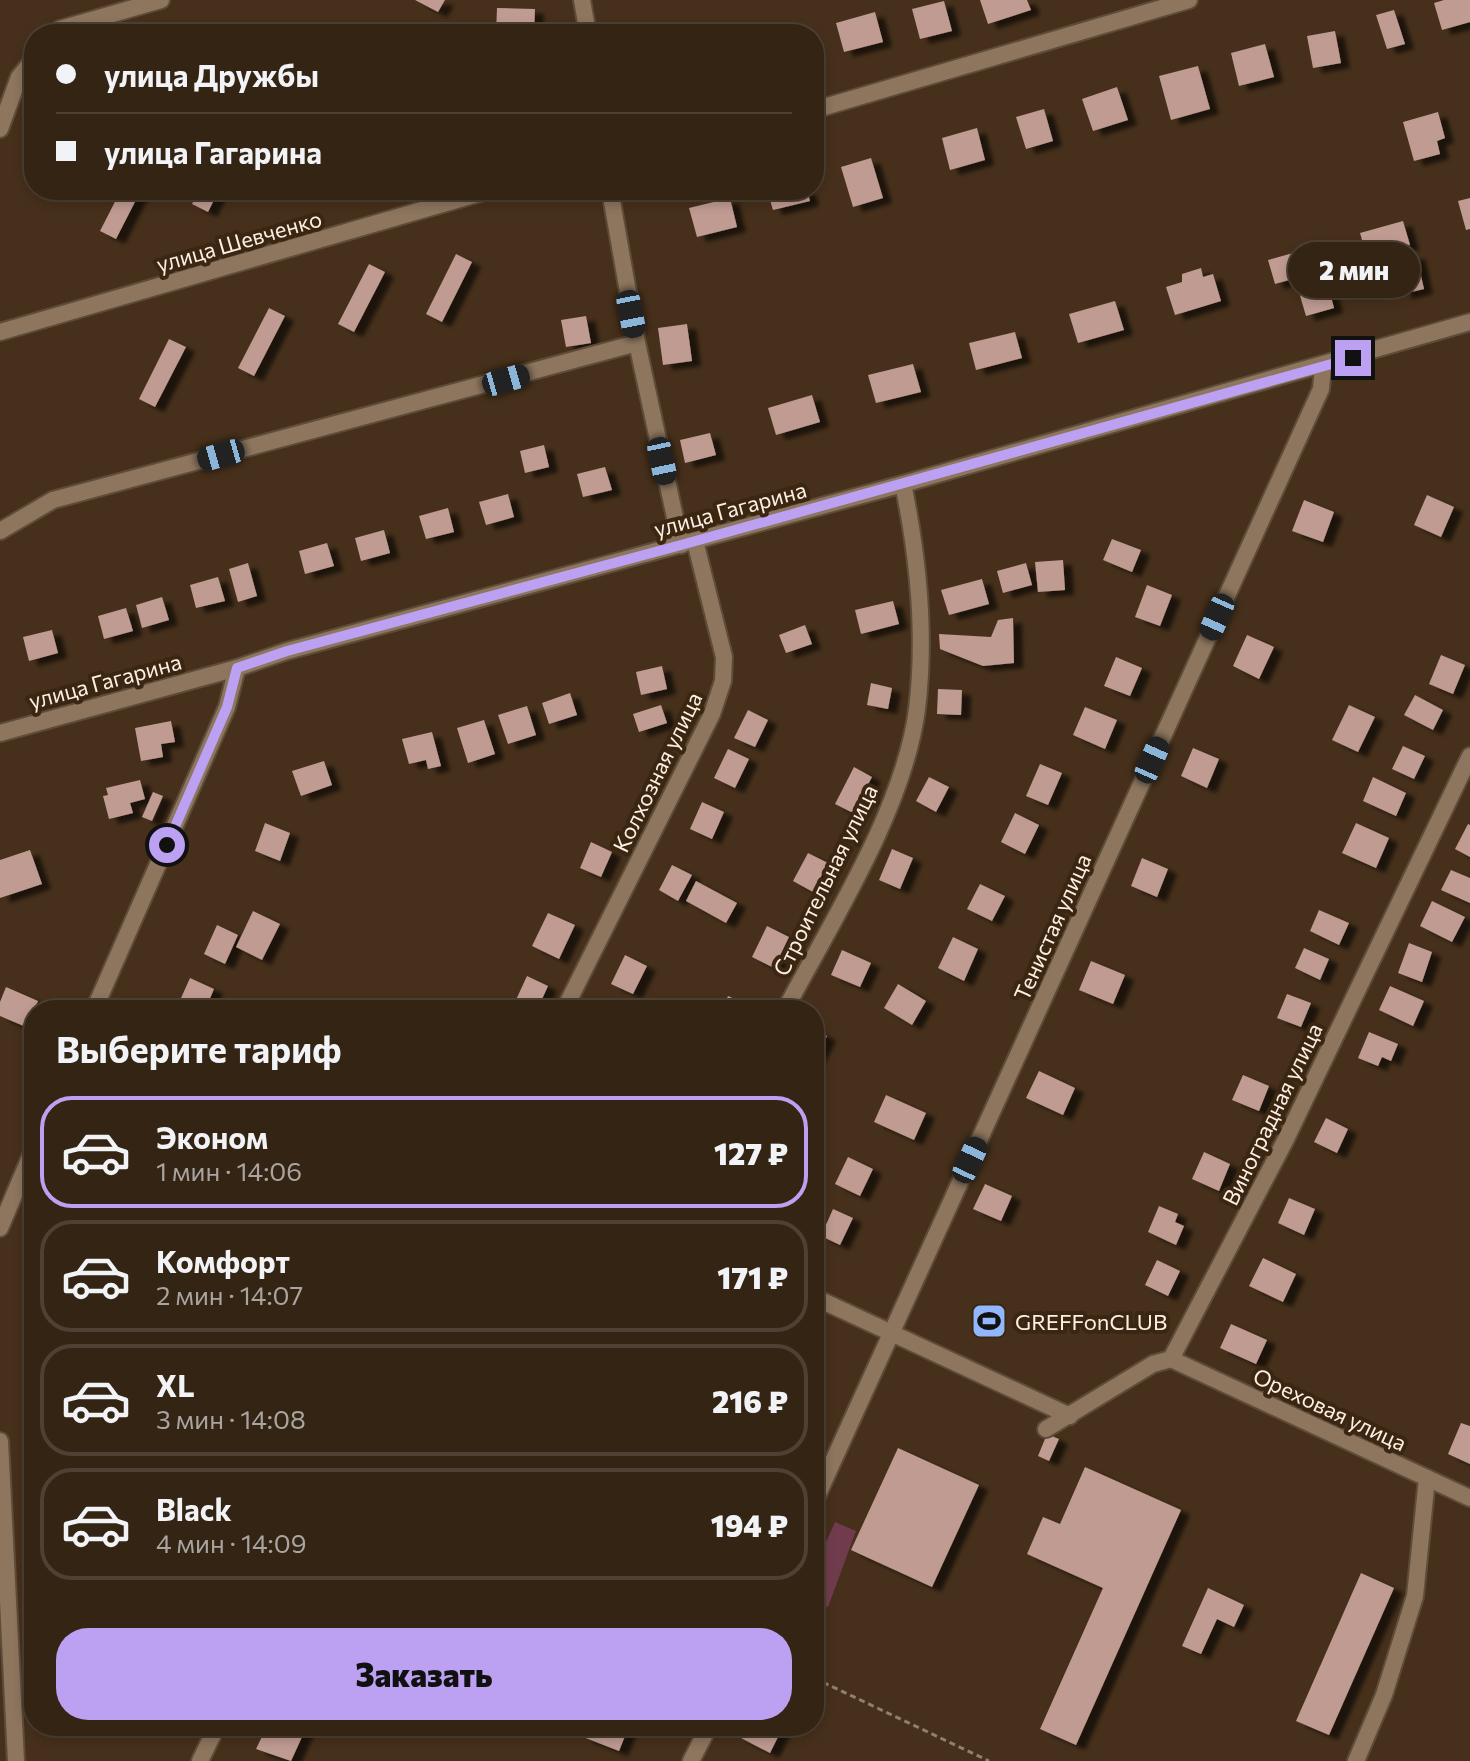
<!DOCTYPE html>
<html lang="ru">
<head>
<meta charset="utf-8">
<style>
	body { margin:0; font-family:Commissioner,sans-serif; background:#3c2c1d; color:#f1f3f6; height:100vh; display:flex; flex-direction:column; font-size:30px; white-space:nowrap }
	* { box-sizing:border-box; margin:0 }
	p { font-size:26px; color:#a9a4a0 }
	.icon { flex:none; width:44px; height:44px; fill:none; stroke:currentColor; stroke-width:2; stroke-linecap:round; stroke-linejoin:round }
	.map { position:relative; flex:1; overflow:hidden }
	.side { position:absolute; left:24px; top:1000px; width:800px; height:736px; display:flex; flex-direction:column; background:#342414; border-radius:32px; box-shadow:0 4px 12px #0003,0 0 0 2px #4e4134 }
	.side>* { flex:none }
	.guide { position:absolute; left:24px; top:24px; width:800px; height:176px; border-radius:32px; box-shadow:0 4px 12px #0003,0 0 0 2px #4e4134; display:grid; align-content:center; height:176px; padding:0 32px; background:#342414 }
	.end { position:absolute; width:36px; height:36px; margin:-18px; border:10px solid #bca0f2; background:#111; box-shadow:0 0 0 4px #111 }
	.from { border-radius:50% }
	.bubble { position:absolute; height:56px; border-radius:28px; background:#342414; box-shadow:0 4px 12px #0003,0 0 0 2px #4e4134; font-size:26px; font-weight:800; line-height:56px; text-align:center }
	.car { position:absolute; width:24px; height:48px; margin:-24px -12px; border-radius:10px; box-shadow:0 0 6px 2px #0007; background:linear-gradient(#222 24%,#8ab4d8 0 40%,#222 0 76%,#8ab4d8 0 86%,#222 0) }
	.guide b { display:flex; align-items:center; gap:28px; height:76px; font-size:30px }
	.guide b+b { border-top:2px solid #4e4134 }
	.guide i { width:20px; height:20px; background:#f1f3f6 }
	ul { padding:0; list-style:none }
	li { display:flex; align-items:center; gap:24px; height:112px; margin:0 16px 12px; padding:0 16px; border:4px solid #4e4134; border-radius:32px }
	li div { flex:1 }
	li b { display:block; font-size:30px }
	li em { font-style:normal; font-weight:800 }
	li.selected { border-color:#bca0f2 }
	li>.icon { width:72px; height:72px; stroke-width:1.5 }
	h2 { padding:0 32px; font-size:36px; line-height:96px }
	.button { display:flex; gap:16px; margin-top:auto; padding:16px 32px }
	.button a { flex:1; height:92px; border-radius:32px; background:#bca0f2; color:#111; font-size:32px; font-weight:800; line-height:92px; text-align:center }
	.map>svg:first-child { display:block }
	.green { fill:#703c4d }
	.building { fill:#bf9b92; filter:url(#shadow) }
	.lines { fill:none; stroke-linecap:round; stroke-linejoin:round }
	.street-casing { stroke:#5d4c39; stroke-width:20 }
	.path { stroke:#917e6c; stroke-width:3; stroke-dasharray:6 4; stroke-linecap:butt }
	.street { stroke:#8d755e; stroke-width:16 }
	.route { stroke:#bca0f2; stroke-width:10 }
	.labels { text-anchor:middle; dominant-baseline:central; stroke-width:8; stroke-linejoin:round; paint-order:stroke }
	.street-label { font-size:22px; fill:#fdefe2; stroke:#3b2611 }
	.poi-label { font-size:22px; fill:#fdefe2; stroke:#3b2611; text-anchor:start }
</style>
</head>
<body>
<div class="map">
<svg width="1470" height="1761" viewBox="0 0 1470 1761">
	<defs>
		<filter id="shadow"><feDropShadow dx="9" dy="5" stdDeviation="2" flood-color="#0009"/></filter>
	</defs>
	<rect width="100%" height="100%" fill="#46301b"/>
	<polygon class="green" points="835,1522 856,1531 828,1607 814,1601 814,1569"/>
	<g class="building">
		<polygon points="415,0 445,0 438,12"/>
		<polygon points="980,0 1027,0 1031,10 988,24"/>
		<polygon points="1444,0 1470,0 1470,22 1442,30 1434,3"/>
		<polygon points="944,1 952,31 920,39 912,9"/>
		<polygon points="497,8 535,9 534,34 496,34"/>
		<polygon points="1394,10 1405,44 1387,49 1376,15"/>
		<polygon points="875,12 883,42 844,52 836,23"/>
		<polygon points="1335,31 1341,63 1313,68 1307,36"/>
		<polygon points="1265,44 1274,77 1239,86 1231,53"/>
		<polygon points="1198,66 1210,109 1171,120 1159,76"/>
		<polygon points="1117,87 1128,120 1093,131 1082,99"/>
		<polygon points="1044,109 1053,141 1026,149 1016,117"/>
		<polygon points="1438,112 1445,138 1437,141 1440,154 1414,161 1403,122"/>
		<polygon points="977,128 985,160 950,170 942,138"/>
		<polygon points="871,158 883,198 853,207 841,167"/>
		<polygon points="121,190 141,190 116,239 100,231"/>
		<polygon points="199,190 219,190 208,212 192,204"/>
		<polygon points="767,190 807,190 810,201 773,210"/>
		<polygon points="730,198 737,227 697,237 689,208"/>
		<polygon points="1470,198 1470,229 1466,230 1458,201"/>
		<polygon points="1403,221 1410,245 1367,257 1360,233"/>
		<polygon points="1311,248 1318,272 1275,284 1268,260"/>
		<polygon points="456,254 472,262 442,322 426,314"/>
		<polygon points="1416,254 1424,289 1403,294 1394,260"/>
		<polygon points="369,264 385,272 354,332 338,324"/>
		<polygon points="1201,268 1203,277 1213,274 1221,301 1175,315 1166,287 1182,282 1182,274"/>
		<polygon points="1325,274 1334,308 1306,316 1296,282"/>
		<polygon points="1115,301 1124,330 1078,343 1069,314"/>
		<polygon points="269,308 285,316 254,376 238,368"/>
		<polygon points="586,316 591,343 566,347 561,320"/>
		<polygon points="687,324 692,361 663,365 658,328"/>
		<polygon points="1015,332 1022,358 976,370 969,343"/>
		<polygon points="169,339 186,347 155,407 139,399"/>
		<polygon points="913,364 921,392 876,403 868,375"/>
		<polygon points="812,395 820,422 776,435 768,408"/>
		<polygon points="710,433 716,455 685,463 680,440"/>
		<polygon points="544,445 549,467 525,473 520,451"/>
		<polygon points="605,467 612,490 583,497 577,474"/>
		<polygon points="508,494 514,517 486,525 479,502"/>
		<polygon points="1427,495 1454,507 1441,537 1414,525"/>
		<polygon points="1304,500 1334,512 1323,542 1292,531"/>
		<polygon points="448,508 454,532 426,539 419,516"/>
		<polygon points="384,530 390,553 361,561 355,538"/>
		<polygon points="1112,539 1141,550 1132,572 1103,560"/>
		<polygon points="327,543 334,566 305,574 299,551"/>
		<polygon points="1063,560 1065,590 1038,592 1035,562"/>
		<polygon points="248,563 257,596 238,602 229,569"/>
		<polygon points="1026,563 1032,585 1003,593 997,571"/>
		<polygon points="218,577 225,601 196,608 190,585"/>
		<polygon points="982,579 989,604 949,615 941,590"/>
		<polygon points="1147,585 1172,595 1160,626 1135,617"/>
		<polygon points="162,597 169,620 142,628 136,605"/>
		<polygon points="893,601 899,624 861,634 855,610"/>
		<polygon points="126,608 133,631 104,639 98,616"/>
		<polygon points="1013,618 1014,663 983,666 940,649 939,634 991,637 998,620"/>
		<polygon points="805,625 812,644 786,653 779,635"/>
		<polygon points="52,630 58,653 29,661 23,637"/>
		<polygon points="1247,635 1274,647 1259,679 1233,666"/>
		<polygon points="1441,655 1465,665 1453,694 1429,684"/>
		<polygon points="1116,657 1142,668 1130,696 1104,686"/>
		<polygon points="662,666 667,689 641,695 636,672"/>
		<polygon points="871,683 892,688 888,709 867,705"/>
		<polygon points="938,689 962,690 961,715 937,714"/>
		<polygon points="570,693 577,715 549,724 542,703"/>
		<polygon points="1415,695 1443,710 1433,730 1404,715"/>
		<polygon points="661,705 667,723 639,732 633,714"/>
		<polygon points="1349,705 1375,717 1358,752 1332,740"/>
		<polygon points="527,706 536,735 508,744 498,715"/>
		<polygon points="1085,707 1117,720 1105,749 1073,735"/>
		<polygon points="748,710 768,720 755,747 734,738"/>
		<polygon points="484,720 495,754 468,763 457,728"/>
		<polygon points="171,721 175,742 161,744 163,757 141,761 135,728"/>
		<polygon points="432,732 441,766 428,769 426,760 409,764 402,739"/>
		<polygon points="1403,746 1425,756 1414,779 1392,769"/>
		<polygon points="1193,748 1219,759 1207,788 1181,776"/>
		<polygon points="728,749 749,759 735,788 714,778"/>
		<polygon points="324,761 332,785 301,796 292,771"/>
		<polygon points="1040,764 1062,773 1048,805 1026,796"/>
		<polygon points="854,767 872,777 853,813 835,804"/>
		<polygon points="929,777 949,787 936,812 916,801"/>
		<polygon points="1373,777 1406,793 1396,816 1363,801"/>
		<polygon points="140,780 145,799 130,803 133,813 109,819 103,796 108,795 106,788"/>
		<polygon points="153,792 163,796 152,821 142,817"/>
		<polygon points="702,802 724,812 712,839 690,829"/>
		<polygon points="1015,813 1039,825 1025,854 1001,842"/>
		<polygon points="265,823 290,833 280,861 255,851"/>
		<polygon points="1356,823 1389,838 1376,868 1342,853"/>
		<polygon points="1468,824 1470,825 1470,857 1455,849"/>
		<polygon points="591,842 612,852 601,877 580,868"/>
		<polygon points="892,849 913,858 900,889 879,880"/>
		<polygon points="30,850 42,884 0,898 0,860"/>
		<polygon points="808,853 828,863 813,892 793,881"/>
		<polygon points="1142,858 1168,869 1157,897 1131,886"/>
		<polygon points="672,865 692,875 678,901 659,890"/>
		<polygon points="1451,870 1470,878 1470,903 1441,890"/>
		<polygon points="696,881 737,903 726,923 686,901"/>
		<polygon points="980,884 1005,896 992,921 967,909"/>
		<polygon points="1432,901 1465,917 1452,942 1420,926"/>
		<polygon points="1319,910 1349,923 1339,945 1310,931"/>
		<polygon points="253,911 280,924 262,960 236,947"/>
		<polygon points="548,913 575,925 559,959 532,946"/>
		<polygon points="217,925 238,935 225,964 204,954"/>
		<polygon points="767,926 789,937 774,968 752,957"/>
		<polygon points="953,937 978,949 964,981 938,968"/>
		<polygon points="1409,943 1432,952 1422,982 1398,973"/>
		<polygon points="1304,948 1329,959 1320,980 1295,968"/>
		<polygon points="842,950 871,963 860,987 831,975"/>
		<polygon points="625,955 647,966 633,994 611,984"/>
		<polygon points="1091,961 1125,975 1113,1004 1079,990"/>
		<polygon points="527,976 548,986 537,1010 515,1002"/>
		<polygon points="190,978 214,989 205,1010 177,1007"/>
		<polygon points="898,984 926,1001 912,1025 884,1008"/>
		<polygon points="1390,986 1424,1001 1413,1026 1379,1010"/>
		<polygon points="6,987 38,1001 26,1027 0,1016 0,1002"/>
		<polygon points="1287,994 1311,1003 1301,1027 1277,1018"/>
		<polygon points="728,996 750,1006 749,1010 722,1010"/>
		<polygon points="814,1029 827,1036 814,1062"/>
		<polygon points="1369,1032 1398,1044 1391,1061 1382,1057 1378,1066 1358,1058"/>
		<polygon points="1039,1071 1075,1088 1063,1115 1026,1098"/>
		<polygon points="1243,1075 1269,1086 1259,1111 1232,1100"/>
		<polygon points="886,1095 926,1113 914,1140 874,1122"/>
		<polygon points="1326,1118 1348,1129 1337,1153 1314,1142"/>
		<polygon points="1204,1152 1230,1164 1219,1191 1192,1179"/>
		<polygon points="848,1157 873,1169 860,1196 835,1184"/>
		<polygon points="985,1184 1012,1196 1001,1221 973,1209"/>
		<polygon points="1289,1198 1315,1209 1304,1235 1278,1223"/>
		<polygon points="1159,1206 1178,1214 1175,1222 1184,1226 1176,1245 1148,1232"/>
		<polygon points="833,1209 853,1218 840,1245 821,1236"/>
		<polygon points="1263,1258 1296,1274 1283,1302 1249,1286"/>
		<polygon points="1157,1260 1180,1271 1168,1296 1145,1285"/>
		<polygon points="1231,1324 1267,1340 1256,1364 1220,1348"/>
		<polygon points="1461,1423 1470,1426 1470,1464 1448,1454"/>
		<polygon points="1047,1434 1059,1439 1049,1461 1038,1456"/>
		<polygon points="898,1448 979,1485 932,1587 851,1550"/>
		<polygon points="1085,1467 1181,1510 1076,1745 1040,1729 1103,1588 1027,1554 1043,1517 1060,1524"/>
		<polygon points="1361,1573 1394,1588 1329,1735 1296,1721"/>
		<polygon points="1208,1588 1244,1605 1234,1627 1217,1619 1201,1654 1182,1646"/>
		<polygon points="267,1726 307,1726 291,1761 256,1749"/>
		<polygon points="587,1726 629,1726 619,1751 583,1737"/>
		<polygon points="745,1726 781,1726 783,1727 770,1753 739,1737"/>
	</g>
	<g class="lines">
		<defs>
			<g id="street">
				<polyline points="582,0 588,34"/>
				<polyline points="55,34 60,29 161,0"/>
				<polyline points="814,110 1189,0"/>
				<polyline points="0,129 19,77 34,59"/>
				<polyline points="610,190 637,343 681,545"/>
				<polyline points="0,332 491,190"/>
				<polyline points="0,531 53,500 637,343"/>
				<polyline points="0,733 237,668 287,651 903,484 1470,322"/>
				<polyline points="94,1010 227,707 237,668"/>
				<polyline points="564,1010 712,714 723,681 724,657 695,541"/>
				<path d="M785 1010C832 921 904 809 917 709 926 635 918 556 903 484"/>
				<polyline points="0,1228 34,1148"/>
				<polyline points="814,1297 1070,1416"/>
				<polyline points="1171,1359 1470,1498"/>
				<polyline points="1046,1429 1153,1364 1171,1359 1286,1139 1470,756"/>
				<polyline points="0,1441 16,1761"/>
				<polyline points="814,1503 1321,389 1323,367"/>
				<polyline points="200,1761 217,1726"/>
				<polyline points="691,1761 709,1726"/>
				<polyline points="1356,1761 1384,1695 1415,1596 1427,1478"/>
			</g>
		</defs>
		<use href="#street" class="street-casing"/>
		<polyline class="path" points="814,1678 989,1761"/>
		<use href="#street" class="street"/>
	</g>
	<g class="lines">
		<polyline class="route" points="167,845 227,707 237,668 287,651 681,545 1353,358"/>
	</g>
	<defs>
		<symbol id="stadium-square" viewBox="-11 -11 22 22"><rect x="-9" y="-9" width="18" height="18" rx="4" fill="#93b7fd" stroke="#3b2611"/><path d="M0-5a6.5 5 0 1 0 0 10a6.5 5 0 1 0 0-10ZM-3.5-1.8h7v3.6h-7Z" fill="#111"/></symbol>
	</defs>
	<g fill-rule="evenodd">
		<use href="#stadium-square" x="969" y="1301" width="40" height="40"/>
	</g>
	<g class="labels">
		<g class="street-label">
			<text transform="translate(239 241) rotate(-16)">улица Шевченко</text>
			<text transform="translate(730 509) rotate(-15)">улица Гагарина</text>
			<text transform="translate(105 681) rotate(-15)">улица Гагарина</text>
			<text transform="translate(657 772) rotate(-64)">Колхозная улица</text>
			<text transform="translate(825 880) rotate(-64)">Строительная улица</text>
			<text transform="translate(1052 927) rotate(-66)">Тенистая улица</text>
			<text transform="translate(1272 1114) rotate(-64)">Виноградная улица</text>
			<text transform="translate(1330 1409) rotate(25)">Ореховая улица</text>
		</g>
		<g class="poi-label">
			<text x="1015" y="1321">GREFFonCLUB</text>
		</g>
	</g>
</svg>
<i class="end from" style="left:167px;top:845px"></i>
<i class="end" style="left:1353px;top:358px"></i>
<div class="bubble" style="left:1288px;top:242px;width:132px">2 мин</div>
<i class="car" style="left:631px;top:314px;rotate:169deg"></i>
<i class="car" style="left:506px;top:380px;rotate:74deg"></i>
<i class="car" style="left:221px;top:455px;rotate:254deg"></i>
<i class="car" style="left:662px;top:461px;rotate:168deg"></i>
<i class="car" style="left:1217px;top:617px;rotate:204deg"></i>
<i class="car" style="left:1152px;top:760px;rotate:24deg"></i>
<i class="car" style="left:970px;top:1160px;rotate:25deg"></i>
<div class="guide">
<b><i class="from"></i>улица Дружбы</b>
<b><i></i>улица Гагарина</b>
</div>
<section class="side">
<h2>Выберите тариф</h2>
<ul>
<li class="selected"><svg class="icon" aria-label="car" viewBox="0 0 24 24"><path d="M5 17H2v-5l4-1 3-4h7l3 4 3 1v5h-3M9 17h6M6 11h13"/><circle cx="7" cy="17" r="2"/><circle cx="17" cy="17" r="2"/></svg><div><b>Эконом</b><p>1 мин · 14:06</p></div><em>127 ₽</em></li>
<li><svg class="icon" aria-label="car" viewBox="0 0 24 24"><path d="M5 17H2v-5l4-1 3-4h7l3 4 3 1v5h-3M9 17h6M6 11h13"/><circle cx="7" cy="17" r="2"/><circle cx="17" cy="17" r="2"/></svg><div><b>Комфорт</b><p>2 мин · 14:07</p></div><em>171 ₽</em></li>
<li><svg class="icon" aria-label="car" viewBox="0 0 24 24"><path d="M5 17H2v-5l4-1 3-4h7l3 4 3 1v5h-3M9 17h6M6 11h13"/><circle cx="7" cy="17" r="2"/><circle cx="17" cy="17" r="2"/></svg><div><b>XL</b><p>3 мин · 14:08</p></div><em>216 ₽</em></li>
<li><svg class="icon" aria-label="car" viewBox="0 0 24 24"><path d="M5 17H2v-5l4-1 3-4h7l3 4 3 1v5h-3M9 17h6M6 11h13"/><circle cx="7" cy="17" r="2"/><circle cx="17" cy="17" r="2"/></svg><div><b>Black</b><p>4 мин · 14:09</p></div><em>194 ₽</em></li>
</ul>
<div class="button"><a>Заказать</a></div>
</section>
</div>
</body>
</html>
